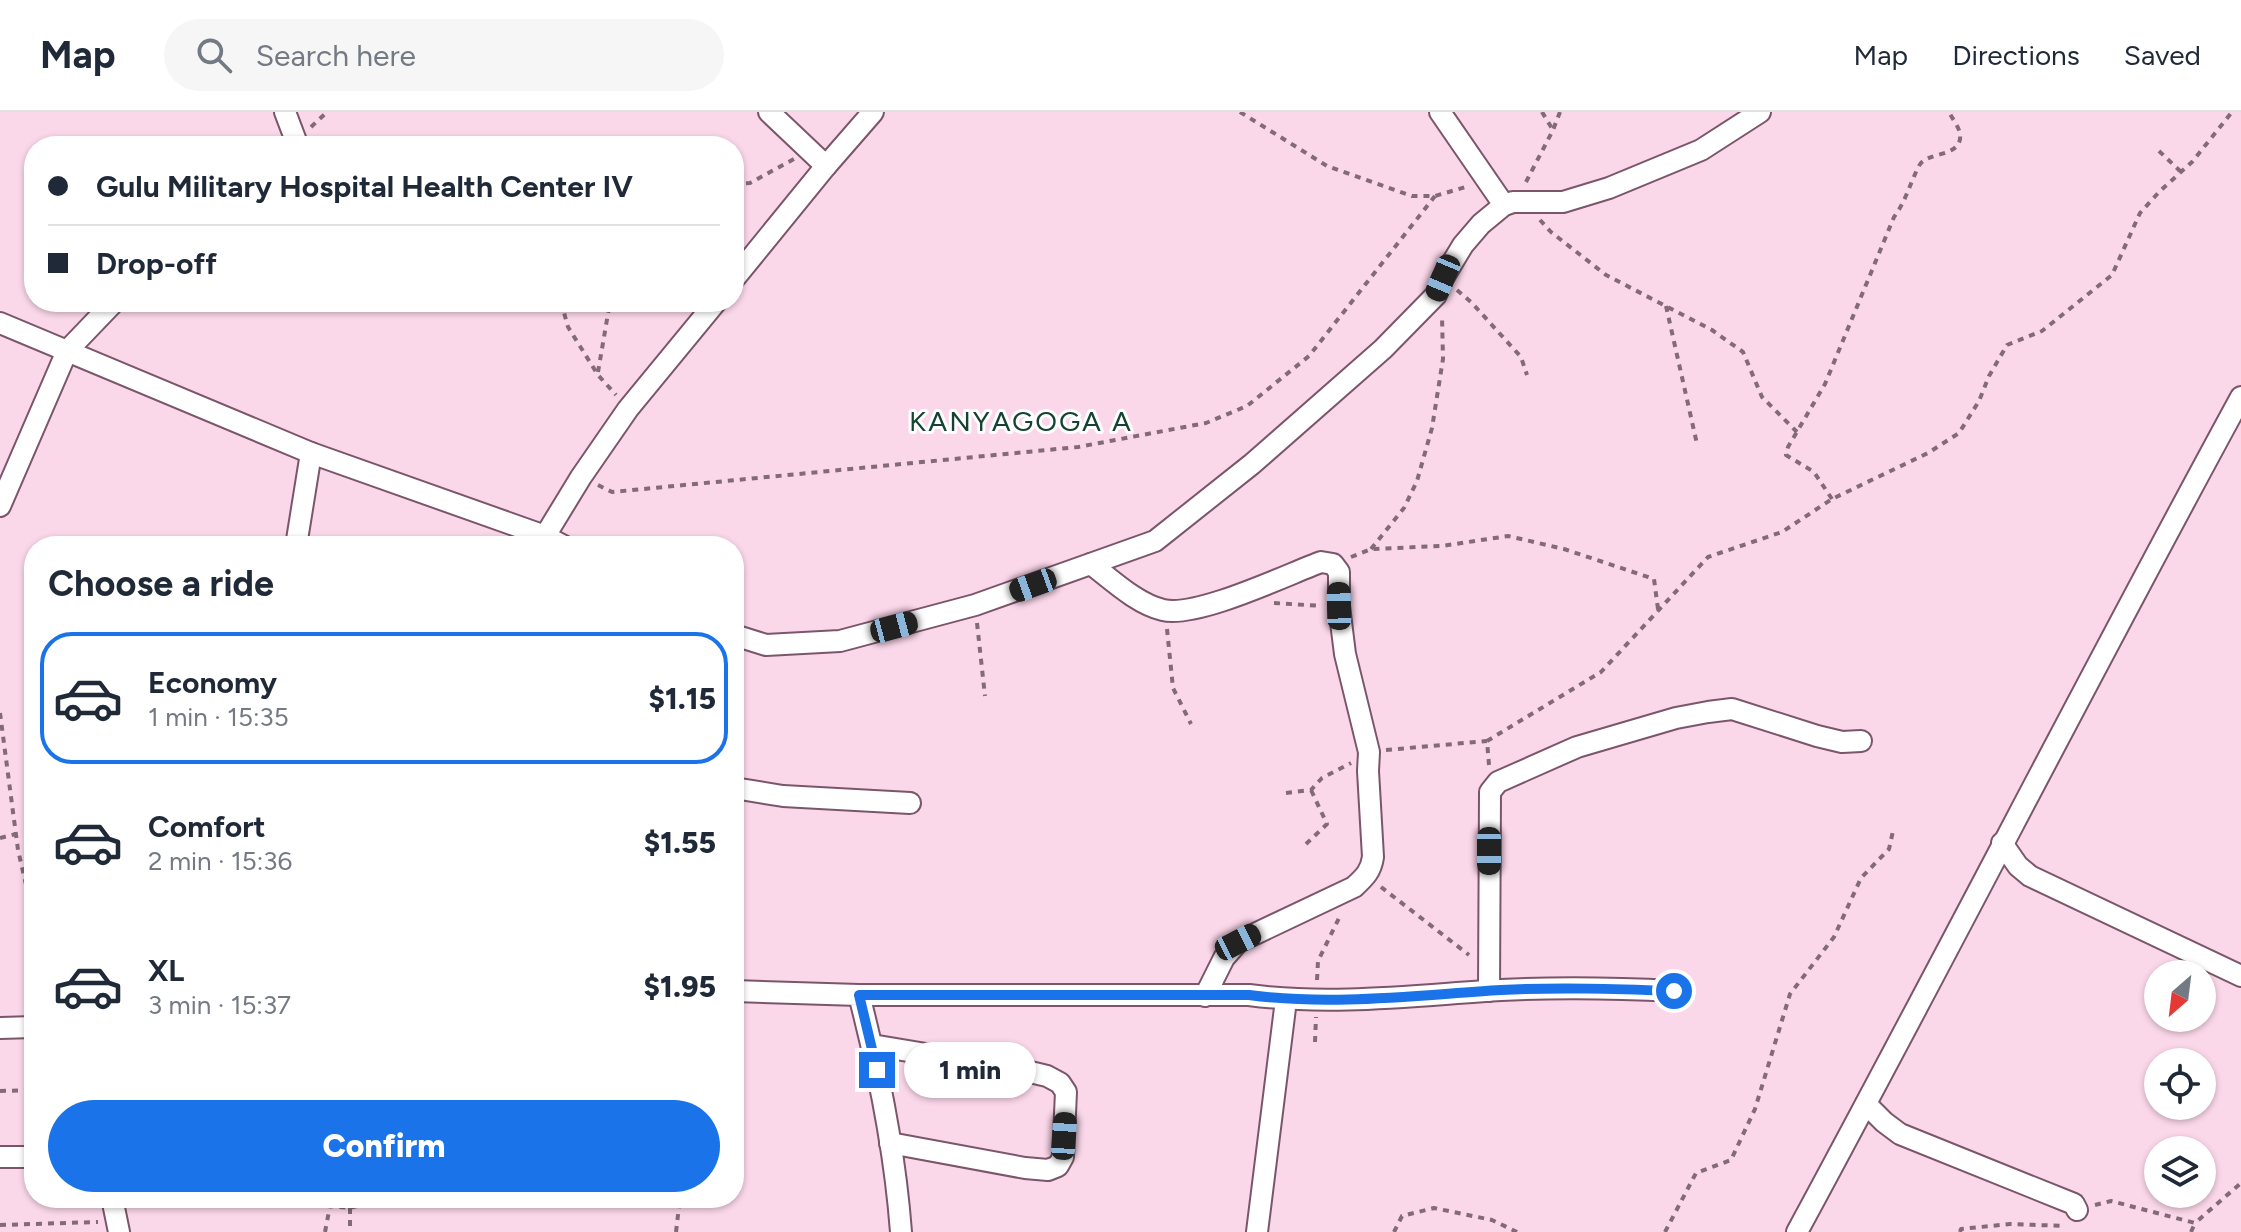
<!DOCTYPE html>
<html lang="en">
<head>
<meta charset="utf-8">
<style>
	body { margin:0; font-family:Figtree,sans-serif; background:#f6f6f7; color:#1f2937; height:100vh; display:flex; flex-direction:column; font-size:30px; white-space:nowrap }
	* { box-sizing:border-box; margin:0 }
	p { font-size:26px; color:#747a83 }
	.icon { flex:none; width:44px; height:44px; fill:none; stroke:currentColor; stroke-width:2; stroke-linecap:round; stroke-linejoin:round }
	.map { position:relative; flex:1; overflow:hidden }
	.panel { position:absolute; left:24px; top:424px; width:720px; height:672px; display:flex; flex-direction:column; background:#fff; border-radius:32px; box-shadow:0 2px 6px #0004 }
	.panel>* { flex:none }
	.hud { position:absolute; left:24px; top:24px; width:720px; height:176px; border-radius:32px; box-shadow:0 2px 6px #0004; display:grid; align-content:center; height:176px; padding:0 24px; background:#fff }
	.needle { width:52px; rotate:208deg }
	.buttons { position:absolute; left:2144px; top:848px; display:grid; gap:16px }
	.buttons a { display:grid; place-items:center; width:72px; height:72px; border-radius:50%; background:#fff; box-shadow:0 2px 6px #0004; font-size:40px }
	.end { position:absolute; width:36px; height:36px; margin:-18px; border:10px solid #1a73e8; background:#fff; box-shadow:0 0 0 4px #fff }
	.from { border-radius:50% }
	.bubble { position:absolute; height:56px; border-radius:28px; background:#fff; box-shadow:0 2px 6px #0004; font-size:26px; font-weight:800; line-height:56px; text-align:center }
	.car { position:absolute; width:24px; height:48px; margin:-24px -12px; border-radius:10px; box-shadow:0 0 6px 2px #0007; background:linear-gradient(#222 24%,#8ab4d8 0 40%,#222 0 76%,#8ab4d8 0 86%,#222 0) }
	.hud b { display:flex; align-items:center; gap:28px; height:76px; font-size:30px }
	.hud b+b { border-top:2px solid #e0e1e3 }
	.hud i { width:20px; height:20px; background:#1f2937 }
	ul { padding:0; list-style:none }
	li { display:flex; align-items:center; gap:24px; height:132px; margin:0 16px 12px; padding:0 8px; border:4px solid transparent; border-radius:32px }
	li div { flex:1 }
	li b { display:block; font-size:30px }
	li em { font-style:normal; font-weight:800 }
	li.active { border-color:#1a73e8 }
	li>.icon { width:72px; height:72px; stroke-width:1.5 }
	h2 { padding:0 24px; font-size:36px; line-height:96px }
	.action { display:flex; gap:16px; margin-top:auto; padding:16px 24px }
	.action a { flex:1; height:92px; border-radius:48px; background:#1a73e8; color:#fff; font-size:32px; font-weight:800; line-height:92px; text-align:center }
	header { display:flex; align-items:center; gap:48px; box-sizing:border-box; height:112px; padding:0 40px; background:#fff; border-bottom:2px solid #e0e1e3 }
	header strong { font-size:38px }
	nav { display:flex; gap:44px; margin-inline-start:auto; font-size:28px }
	.search { width:560px; height:72px; background:#f6f6f7; display:flex; align-items:center; gap:20px; box-sizing:border-box; padding:0 28px; border-radius:44px; color:#747a83; font-size:30px }
	.map>svg:first-child { display:block }
	.lines { fill:none; stroke-linecap:round; stroke-linejoin:round }
	.minor-casing { stroke:#7b566a; stroke-width:24 }
	.path { stroke:#826a77; stroke-width:4; stroke-dasharray:6 6; stroke-linecap:butt }
	.minor { stroke:#fff; stroke-width:20 }
	.route { stroke:#1a73e8; stroke-width:10 }
	.labels { text-anchor:middle; dominant-baseline:central; stroke-width:6; stroke-linejoin:round; paint-order:stroke }
	.quarter-label { font-size:28px; letter-spacing:2px; fill:#144331; stroke:#fff }
</style>
</head>
<body>
<header>
<strong>Map</strong>
<div class="search"><svg class="icon" aria-label="search" viewBox="0 0 24 24"><circle cx="10" cy="10" r="6"/><path d="M15 15l6 6"/></svg>Search here</div>
<nav><a>Map</a><a>Directions</a><a>Saved</a></nav>
</header>
<div class="map">
<svg width="2241" height="1120" viewBox="0 0 2241 1120">
	<rect width="100%" height="100%" fill="#fbd7ea"/>
	<g class="lines">
		<defs>
			<g id="minor">
				<polyline points="285,0 296,29 291,34"/>
				<polyline points="769,0 826,54"/>
				<polyline points="1440,0 1504,93"/>
				<polyline points="734,167 826,54 873,0"/>
				<polyline points="0,211 311,341 545,424 564,434"/>
				<polyline points="0,394 67,239 114,190"/>
				<polyline points="545,424 581,365 628,297 716,190"/>
				<polyline points="296,434 311,341"/>
				<path d="M1091 452C1112 468 1137 492 1163 498 1197 506 1286 463 1321 450L1333 452 1339 460V494L1345 542 1369 640 1368 659 1373 745C1371 759 1365 765 1354 775L1238 830 1224 846 1205 884"/>
				<polyline points="734,523 766,533 840,529 975,493 1155,429 1252,352 1383,237 1436,183 1443,166 1463,133 1481,112 1504,93 1513,90 1563,90 1609,76 1701,38 1760,0"/>
				<polyline points="734,676 783,684 910,691"/>
				<polyline points="2002,731 2018,754 2030,764 2241,864"/>
				<path d="M734 879 859 883C879 960 895 1040 901 1120"/>
				<polyline points="1489,879 1490,680 1498,670 1577,635 1676,606 1708,600 1732,597 1817,624 1842,630 1861,629"/>
				<path d="M859 883H1249C1332 894 1418 883 1501 878 1559 875 1617 876 1674 879"/>
				<polyline points="0,916 34,915"/>
				<polyline points="872,933 1022,958 1047,964 1060,971 1066,980 1063,1045 1058,1054 1048,1058 1025,1056 890,1031"/>
				<polyline points="1866,992 1884,1010 1900,1022 2074,1092 2077,1098"/>
				<polyline points="0,1045 34,1045"/>
				<polyline points="112,1086 119,1120"/>
				<polyline points="1257,1120 1286,888"/>
				<path d="M1797 1120C1947 843 2090 562 2241 285"/>
			</g>
		</defs>
		<use href="#minor" class="minor-casing"/>
		<g class="path">
			<polyline points="1240,0 1327,54 1412,84 1435,84 1469,74"/>
			<polyline points="1542,0 1553,18"/>
			<polyline points="311,15 327,0"/>
			<polyline points="489,28 490,34"/>
			<polyline points="2159,39 2180,59"/>
			<polyline points="1526,70 1553,18 1560,0"/>
			<polyline points="734,72 750,71 794,47"/>
			<polyline points="1540,108 1551,120 1606,163 1712,218 1743,240 1762,285 1797,320"/>
			<polyline points="1457,178 1472,191 1521,245 1527,263"/>
			<polyline points="561,190 568,215 598,263 616,283"/>
			<polyline points="1666,194 1697,332"/>
			<polyline points="598,260 610,190"/>
			<polyline points="598,373 612,380 1078,335 1206,311 1247,294 1309,244 1435,84"/>
			<path d="M1832 387 1814 360 1786 343 1788 335 1825 272 1894 105C1906 89 1910 71 1919 54 1926 39 1963 46 1960 22 1959 15 1952 6 1949 0"/>
			<polyline points="1371,437 1404,396 1417,369 1432,316 1443,247 1442,204"/>
			<polyline points="1351,445 1371,437 1442,434 1508,424 1564,437 1654,467 1658,497"/>
			<polyline points="1274,491 1322,494"/>
			<polyline points="977,511 985,584"/>
			<polyline points="1167,517 1173,576 1191,612"/>
			<polyline points="0,601 18,738 34,807"/>
			<polyline points="1386,638 1487,629"/>
			<polyline points="1489,653 1487,629 1601,560 1708,445 1782,420 1832,387 1928,341 1959,321 1979,289 1989,264 2007,233 2042,219 2112,163 2140,101 2160,79 2192,50 2232,0"/>
			<polyline points="1286,681 1311,678 1322,666 1351,651"/>
			<polyline points="0,726 16,722"/>
			<polyline points="1306,732 1327,712 1311,678"/>
			<polyline points="1381,775 1469,843"/>
			<polyline points="1317,868 1318,849 1341,802"/>
			<polyline points="1315,930 1316,905"/>
			<polyline points="0,979 34,978"/>
			<polyline points="2095,1093 2111,1089 2195,1111 2241,1071"/>
			<polyline points="350,1096 350,1120"/>
			<polyline points="0,1113 98,1110"/>
			<polyline points="325,1120 330,1094 350,1096 375,1089 375,1086"/>
			<polyline points="676,1120 680,1086"/>
			<polyline points="1394,1120 1402,1104 1434,1096 1492,1108 1517,1120"/>
			<polyline points="1665,1120 1696,1061 1731,1048 1755,997 1790,882 1834,825 1861,766 1889,737 1893,719"/>
			<polyline points="1960,1120 1961,1117 2010,1112 2065,1114"/>
			<polyline points="2191,1120 2195,1111"/>
		</g>
		<use href="#minor" class="minor"/>
	</g>
	<g class="lines">
		<path class="route" d="M877 958 859 883H1249C1332 894 1418 883 1501 878 1559 875 1617 877 1674 879"/>
	</g>
	<g class="labels">
		<g class="quarter-label">
			<text x="1021" y="309">KANYAGOGA A</text>
		</g>
	</g>
</svg>
<div class="buttons">
<a><svg class="needle" viewBox="-14 -14 28 28"><path d="M0-13l5 13h-10z" fill="#e53935"/><path d="M0 13l5-13h-10z" fill="#747a83"/></svg></a>
<a><svg class="icon" aria-label="locate" viewBox="0 0 24 24"><circle cx="12" cy="12" r="6"/><path d="M12 2v4M12 18v4M2 12h4M18 12h4"/></svg></a>
<a><svg class="icon" aria-label="layers" viewBox="0 0 24 24"><path d="M12 4l9 5-9 5-9-5zM3 14l9 5 9-5"/></svg></a>
</div>
<i class="end from" style="left:1674px;top:879px"></i>
<i class="end" style="left:877px;top:958px"></i>
<div class="bubble" style="left:904px;top:930px;width:132px">1 min</div>
<i class="car" style="left:1443px;top:166px;rotate:203deg"></i>
<i class="car" style="left:1033px;top:473px;rotate:250deg"></i>
<i class="car" style="left:1339px;top:494px;rotate:359deg"></i>
<i class="car" style="left:894px;top:515px;rotate:75deg"></i>
<i class="car" style="left:1489px;top:739px;rotate:180deg"></i>
<i class="car" style="left:1238px;top:830px;rotate:63deg"></i>
<i class="car" style="left:1064px;top:1024px;rotate:4deg"></i>
<div class="hud">
<b><i class="from"></i>Gulu Military Hospital Health Center IV</b>
<b><i></i>Drop-off</b>
</div>
<section class="panel">
<h2>Choose a ride</h2>
<ul>
<li class="active"><svg class="icon" aria-label="car" viewBox="0 0 24 24"><path d="M5 17H2v-5l4-1 3-4h7l3 4 3 1v5h-3M9 17h6M6 11h13"/><circle cx="7" cy="17" r="2"/><circle cx="17" cy="17" r="2"/></svg><div><b>Economy</b><p>1 min · 15:35</p></div><em>$1.15</em></li>
<li><svg class="icon" aria-label="car" viewBox="0 0 24 24"><path d="M5 17H2v-5l4-1 3-4h7l3 4 3 1v5h-3M9 17h6M6 11h13"/><circle cx="7" cy="17" r="2"/><circle cx="17" cy="17" r="2"/></svg><div><b>Comfort</b><p>2 min · 15:36</p></div><em>$1.55</em></li>
<li><svg class="icon" aria-label="car" viewBox="0 0 24 24"><path d="M5 17H2v-5l4-1 3-4h7l3 4 3 1v5h-3M9 17h6M6 11h13"/><circle cx="7" cy="17" r="2"/><circle cx="17" cy="17" r="2"/></svg><div><b>XL</b><p>3 min · 15:37</p></div><em>$1.95</em></li>
</ul>
<div class="action"><a>Confirm</a></div>
</section>
</div>
</body>
</html>
